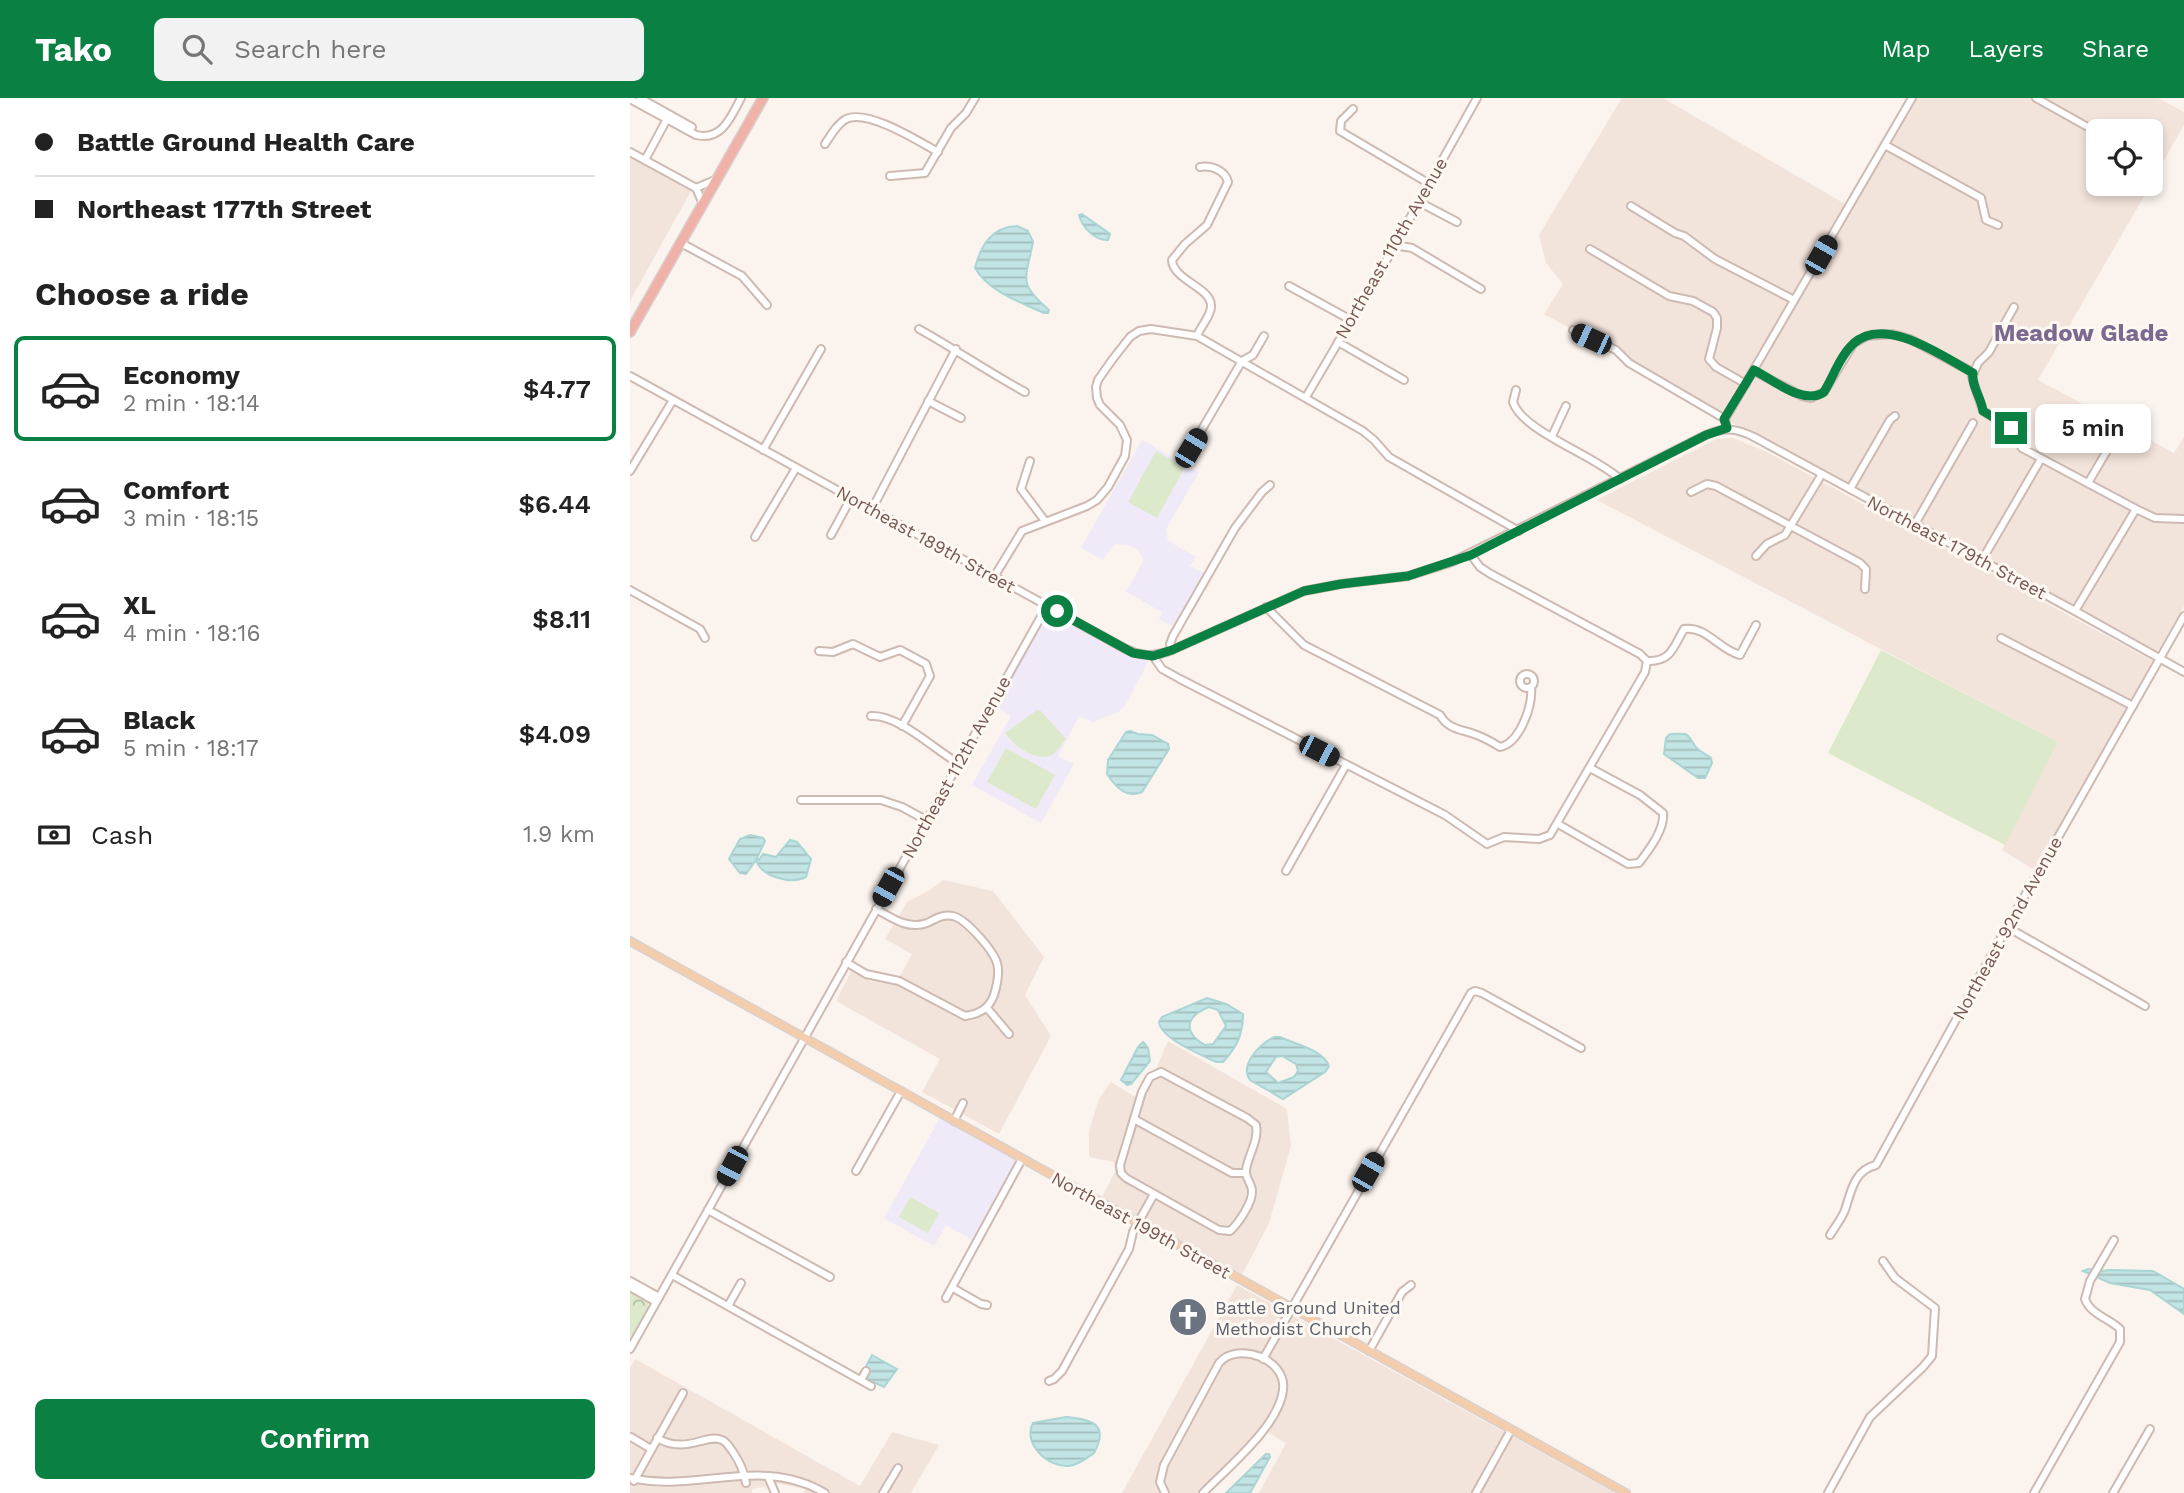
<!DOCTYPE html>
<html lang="en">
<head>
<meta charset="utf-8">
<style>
	body { margin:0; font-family:"Work Sans",sans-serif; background:#f2f2f2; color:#222; height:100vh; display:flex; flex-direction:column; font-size:26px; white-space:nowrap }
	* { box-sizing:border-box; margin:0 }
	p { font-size:23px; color:#767676 }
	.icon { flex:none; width:38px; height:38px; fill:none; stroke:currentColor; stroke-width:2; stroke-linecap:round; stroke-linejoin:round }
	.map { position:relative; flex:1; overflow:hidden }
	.details { display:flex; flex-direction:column; background:#fff; width:630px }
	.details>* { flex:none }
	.top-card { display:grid; align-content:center; height:154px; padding:0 35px; background:#fff }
	.fabs { position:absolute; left:1456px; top:21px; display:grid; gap:14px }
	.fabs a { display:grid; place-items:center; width:77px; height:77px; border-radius:10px; background:#fff; box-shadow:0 4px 10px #0003; font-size:35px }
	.end { position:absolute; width:32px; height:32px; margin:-16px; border:9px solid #0b8043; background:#fff; box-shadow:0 0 0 4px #fff }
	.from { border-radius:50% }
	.bubble { position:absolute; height:49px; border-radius:10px; background:#fff; box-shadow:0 4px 10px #0003; font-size:23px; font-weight:600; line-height:49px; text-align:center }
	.car { position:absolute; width:21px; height:42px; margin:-21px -10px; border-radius:9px; box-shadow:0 0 5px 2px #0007; background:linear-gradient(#222 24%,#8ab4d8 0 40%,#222 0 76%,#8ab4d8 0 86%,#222 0) }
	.top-card b { display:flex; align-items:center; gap:24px; height:66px; font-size:26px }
	.top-card b+b { border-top:2px solid #e0e0e0 }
	.top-card i { width:18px; height:18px; background:#222 }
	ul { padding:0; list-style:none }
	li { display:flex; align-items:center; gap:21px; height:105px; margin:0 14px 10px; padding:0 21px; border:4px solid transparent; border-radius:10px }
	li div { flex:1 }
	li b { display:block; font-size:26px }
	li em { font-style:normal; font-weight:600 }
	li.active { border-color:#0b8043 }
	li>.icon { width:63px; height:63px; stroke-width:1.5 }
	h2 { padding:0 35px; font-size:32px; line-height:84px }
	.pay { display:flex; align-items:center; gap:18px; height:77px; padding:0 35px; font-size:26px }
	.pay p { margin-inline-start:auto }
	.action { display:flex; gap:14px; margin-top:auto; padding:14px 35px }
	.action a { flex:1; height:80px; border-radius:10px; background:#0b8043; color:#fff; font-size:28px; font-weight:600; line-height:80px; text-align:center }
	header { display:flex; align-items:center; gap:42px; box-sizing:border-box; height:98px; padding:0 35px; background:#0b8043; color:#fff }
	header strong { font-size:33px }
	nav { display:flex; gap:38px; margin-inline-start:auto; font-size:24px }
	.search { width:490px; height:63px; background:#f2f2f2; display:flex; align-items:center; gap:18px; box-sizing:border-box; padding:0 24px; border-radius:10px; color:#767676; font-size:26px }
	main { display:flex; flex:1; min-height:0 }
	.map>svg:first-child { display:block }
	.residential { fill:#f3e4db }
	.education { fill:#f0e9f8 }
	.green { fill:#dce9cb }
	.park { fill:url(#park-crowns) }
	.water { fill:url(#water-rules); stroke:#a9d5d5; stroke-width:2; fill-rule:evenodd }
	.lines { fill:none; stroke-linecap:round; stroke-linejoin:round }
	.minor-casing { stroke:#cdbab2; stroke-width:10 }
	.major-casing { stroke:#d9d0ce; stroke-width:10 }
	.highway-casing { stroke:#d9d0ce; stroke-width:12 }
	.minor { stroke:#fff; stroke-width:6 }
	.major { stroke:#f4cdac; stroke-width:7 }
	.highway { stroke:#f0b1a9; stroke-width:9 }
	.route { stroke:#0b8043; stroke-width:9 }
	.labels { text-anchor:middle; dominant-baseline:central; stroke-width:6; stroke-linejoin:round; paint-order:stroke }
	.street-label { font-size:18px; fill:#765850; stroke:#fef8f3 }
	.worship-label { font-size:18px; fill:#5b616d; stroke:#fef8f3; text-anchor:start }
	.district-label { font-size:24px; font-weight:bold; fill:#7d6990; stroke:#fef8f3 }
</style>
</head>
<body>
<header>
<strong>Tako</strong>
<div class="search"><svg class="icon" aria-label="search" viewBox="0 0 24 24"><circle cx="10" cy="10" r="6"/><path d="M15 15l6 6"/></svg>Search here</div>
<nav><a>Map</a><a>Layers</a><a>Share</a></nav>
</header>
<main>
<section class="details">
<div class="top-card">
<b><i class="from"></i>Battle Ground Health Care</b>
<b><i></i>Northeast 177th Street</b>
</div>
<h2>Choose a ride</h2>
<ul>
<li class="active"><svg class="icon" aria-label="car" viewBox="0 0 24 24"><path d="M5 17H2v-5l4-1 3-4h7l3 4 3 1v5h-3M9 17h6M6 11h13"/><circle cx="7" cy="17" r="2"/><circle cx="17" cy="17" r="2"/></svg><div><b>Economy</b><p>2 min · 18:14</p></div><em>$4.77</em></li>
<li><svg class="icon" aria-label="car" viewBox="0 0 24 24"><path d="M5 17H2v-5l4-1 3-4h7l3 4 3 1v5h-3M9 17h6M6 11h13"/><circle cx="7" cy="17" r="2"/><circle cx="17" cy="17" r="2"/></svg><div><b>Comfort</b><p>3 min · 18:15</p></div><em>$6.44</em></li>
<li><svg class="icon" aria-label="car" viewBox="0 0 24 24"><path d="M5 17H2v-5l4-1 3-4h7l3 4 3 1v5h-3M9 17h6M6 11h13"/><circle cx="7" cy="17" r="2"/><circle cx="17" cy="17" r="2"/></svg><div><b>XL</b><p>4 min · 18:16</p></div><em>$8.11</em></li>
<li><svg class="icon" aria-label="car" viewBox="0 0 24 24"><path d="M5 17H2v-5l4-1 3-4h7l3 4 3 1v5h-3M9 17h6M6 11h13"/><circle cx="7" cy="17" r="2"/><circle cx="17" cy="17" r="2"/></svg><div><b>Black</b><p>5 min · 18:17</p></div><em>$4.09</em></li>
</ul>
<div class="pay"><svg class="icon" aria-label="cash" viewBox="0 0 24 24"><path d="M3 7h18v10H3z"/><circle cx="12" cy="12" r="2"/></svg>Cash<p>1.9 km</p></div>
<div class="action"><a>Confirm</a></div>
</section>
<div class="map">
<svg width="1554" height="1395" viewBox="0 0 1554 1395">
	<defs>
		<pattern id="park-crowns" width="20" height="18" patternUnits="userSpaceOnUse" patternTransform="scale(1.75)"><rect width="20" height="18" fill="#dce9cb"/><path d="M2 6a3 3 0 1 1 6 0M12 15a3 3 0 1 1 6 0" fill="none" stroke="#b7c0a7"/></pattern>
		<pattern id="water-rules" width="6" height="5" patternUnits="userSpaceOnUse" patternTransform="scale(1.75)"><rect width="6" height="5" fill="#c2e4e4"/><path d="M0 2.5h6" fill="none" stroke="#a2bcbb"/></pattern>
	</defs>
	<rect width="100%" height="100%" fill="#fbf3ed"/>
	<g class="residential">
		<polygon points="992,0 1033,0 1215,106 1093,315 914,216 933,186 916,165 909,137"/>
		<polygon points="1287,0 1528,0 1554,14 1554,27 1521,85 1521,33 1468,33 1468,86 1521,86 1408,282 1544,355 1554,339 1554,508 1527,554 1099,323"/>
		<polygon points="0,59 61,93 0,203"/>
		<polygon points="1103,340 1135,353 1523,563 1405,772 1372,752 1428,644 967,402 1086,341"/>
		<polygon points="313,782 363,793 414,859 395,897 421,938 369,1036 292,994 310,961 206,903 222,872 240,883 266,885 282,856 255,841 277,804 300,792"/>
		<polygon points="538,943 657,1011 661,1048 639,1125 612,1177 472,1099 485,1074 484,1064 459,1059 459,1033 469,1001 481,984 512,1003"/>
		<polygon points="607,1187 712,1245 985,1395 629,1395 656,1345 637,1334 577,1395 492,1395"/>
		<polygon points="5,1261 230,1388 262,1334 309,1347 281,1395 173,1395 176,1391 149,1386 122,1391 122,1395 0,1395 0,1270"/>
	</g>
	<g class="education">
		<polygon points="512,342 569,374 536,431 538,443 566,459 560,468 577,477 546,530 529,521 532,514 496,494 514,462 508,452 498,447 484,446 473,462 451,450"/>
		<polygon points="420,512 507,558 519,562 495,608 488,614 463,624 449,618 428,658 444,666 411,725 342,687 381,618 363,607 416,515"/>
		<polygon points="311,1018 388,1061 342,1142 316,1127 304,1148 254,1120"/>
	</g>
	<g class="green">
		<polygon points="526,353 555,369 527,420 498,404"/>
		<polygon points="1251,552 1428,644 1375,747 1198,655"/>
		<path d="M407 612 411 613 436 641C432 645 429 651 425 655 409 667 383 647 375 635Z"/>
		<polygon points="376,650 425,677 406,711 357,684"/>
		<polygon points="280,1099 309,1115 298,1135 269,1119"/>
	</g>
	<polygon class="park" points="0,1194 17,1203 19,1208 0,1243"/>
	<g class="water">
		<path d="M452 116 480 136 478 142C465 143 452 129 449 117Z"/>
		<path d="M387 128 398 133 403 144C396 181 387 185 419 212L418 215H414C390 204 359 194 345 170 351 147 362 129 387 128Z"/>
		<path d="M500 633 508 636 522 637 538 646 539 651 512 694C496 701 485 688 477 676L478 662 496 634Z"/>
		<path d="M1040 636C1058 636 1056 633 1065 648 1068 653 1076 656 1081 660L1082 665 1075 680H1068L1034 656 1036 640Z"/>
		<path d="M120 737 133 740 135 743 127 760 129 762 133 756 146 759 160 742 167 744 181 761 176 779C160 787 131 778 126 762L116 776 110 775 99 761 110 741Z"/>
		<path d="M577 900 596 906 613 916C613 936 607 949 593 964H586C570 956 531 941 529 924L532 919ZM579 909 588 912 596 928 583 946 575 947C552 934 556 918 579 909Z"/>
		<path d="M644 939H650C664 946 694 952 699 968L695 974 653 1001 620 982C609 967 630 946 644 939ZM652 958 666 966 668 973 664 979 648 985 636 974 646 959Z"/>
		<polygon points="513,944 518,950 520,963 501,986 497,987 491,982 508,949"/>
		<polygon points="1458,1171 1471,1173 1479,1172 1523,1173 1554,1191 1554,1216 1520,1192 1480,1185 1453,1173"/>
		<polygon points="242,1257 267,1271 254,1289 237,1281 234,1272"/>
		<path d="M436 1319C461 1321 480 1326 464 1355 457 1360 448 1367 439 1368 418 1370 392 1345 403 1325Z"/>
		<polygon points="636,1356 639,1356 640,1359 620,1395 596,1395"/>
	</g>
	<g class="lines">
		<defs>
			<g id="minor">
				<polyline points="10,0 62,29"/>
				<polyline points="1406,0 1463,32"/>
				<path d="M0 1 66 37C92 43 101 19 111 0"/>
				<polyline points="723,11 711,23 710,33 798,85"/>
				<path d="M195 46C201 37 207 26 216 21 238 11 288 43 308 54"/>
				<polyline points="1255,47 1351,100 1356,122 1368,127"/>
				<polyline points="0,54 66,90 73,106"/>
				<polyline points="15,62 37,21"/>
				<polyline points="260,78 295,75 321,30 336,15 345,0"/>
				<polyline points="66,90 87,81"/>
				<polyline points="789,104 827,124"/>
				<polyline points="1001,108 1045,135 1054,138 1085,161 1164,202"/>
				<polyline points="51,145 112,178 137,207"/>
				<polyline points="763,151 770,148 782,150 851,191"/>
				<polyline points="960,151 1039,198 1063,203 1083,214 1087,220 1087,230 1079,261 1086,269 1116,286"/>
				<polyline points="659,188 721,222"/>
				<polyline points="1384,209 1359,254 1348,265 1342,279 1353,313 1381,330 1392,350 1506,411 1525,420 1554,421"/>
				<path d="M289 231C325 251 358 274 395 294"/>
				<polyline points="943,232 986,252 999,265 1095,321"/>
				<path d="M567 238C570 229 582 217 581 207 580 189 543 182 542 162L555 146 577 127 598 84C595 72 581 67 570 69"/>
				<polyline points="708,244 774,282"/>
				<polyline points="1124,273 1172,298 1181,300 1194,294 1224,245 1237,238 1263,236 1280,241 1344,275"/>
				<path d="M0 278 492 549C510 559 524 559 542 552L674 493 711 486 778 478 822 464 1076 337C1094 329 1106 330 1124 339L1445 513 1554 574"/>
				<path d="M886 292 883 304C892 333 964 357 990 381"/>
				<polyline points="676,299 756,163 847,0"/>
				<polyline points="298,303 331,320"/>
				<polyline points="1097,330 1095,321 1282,0"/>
				<polyline points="922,338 936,308"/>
				<polyline points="133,352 191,251"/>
				<polyline points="558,355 612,263 623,257 634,238"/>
				<polyline points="400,363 391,391 415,423"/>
				<polyline points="0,373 43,302"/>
				<polyline points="1458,385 1491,329"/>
				<polyline points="1220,391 1260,322 1265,318"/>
				<polyline points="1061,394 1077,386 1086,388 1230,465 1236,471 1235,491"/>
				<polyline points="242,411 326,251"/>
				<polyline points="1285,426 1343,325"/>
				<polyline points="201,437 221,400"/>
				<polyline points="125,439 166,370"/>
				<polyline points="841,457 850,469 859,475 1010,556 1017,563"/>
				<polyline points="1126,458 1137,446 1155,437 1192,376"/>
				<polyline points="1352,462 1411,361"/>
				<polyline points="364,479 392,433 457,408 467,402 478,389 495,358 497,342 490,327 470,307 467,300 466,289 468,282 482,262 500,239 509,233 521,231 567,238 733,333 744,342 759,359 889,433"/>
				<polyline points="0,492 70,531 75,540"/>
				<path d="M636 509 674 547 810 617C818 631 830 631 844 636 853 639 862 644 870 649 890 645 903 607 901 589"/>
				<polyline points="1445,513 1506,411"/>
				<polyline points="1371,540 1503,608"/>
				<polyline points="542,552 540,546 543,538 605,430 632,394 640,387"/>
				<polyline points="189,553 203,554 223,546 250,559 270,552 296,566 300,578 272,628"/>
				<polyline points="523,558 532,571 550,581 815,717 857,746 874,739 909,741 920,737 1015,574 1017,563"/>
				<path d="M1017 563C1041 564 1043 550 1054 531 1077 528 1088 551 1110 557L1126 527"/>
				<circle cx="897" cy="583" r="7"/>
				<path d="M241 618C268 616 305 652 328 665"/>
				<polyline points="171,702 251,702 272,709 296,722"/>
				<path d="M928 726 998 766 1009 765C1019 752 1035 731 1033 715L1010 697 960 670"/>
				<polyline points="656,773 716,667"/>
				<polyline points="1377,829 1515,908"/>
				<path d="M216 864 236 876 269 883 335 918C349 916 359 911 364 897 367 887 370 875 367 865 363 852 336 821 323 818 312 816 306 821 297 825 278 832 262 820 246 811"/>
				<polyline points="357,910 379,936"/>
				<path d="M531 974 617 1020 626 1027C629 1043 618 1057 616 1072 615 1080 622 1086 622 1093 623 1104 608 1126 600 1133L589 1132 496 1080 491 1075 490 1067 512 994 520 979Z"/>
				<polyline points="504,1021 602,1075 616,1075"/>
				<polyline points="324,1023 333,1005"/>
				<polyline points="226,1073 271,993"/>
				<polyline points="78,1112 200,1179"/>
				<path d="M1200 1137C1205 1129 1212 1120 1215 1112 1221 1094 1224 1072 1246 1067L1377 829 1554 518"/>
				<polyline points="42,1177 241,1288"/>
				<polyline points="0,1183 29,1199"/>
				<polyline points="0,1189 26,1204"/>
				<polyline points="323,1190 351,1206 357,1207"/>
				<polyline points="316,1200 392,1061"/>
				<polyline points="98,1208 111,1185"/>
				<polyline points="0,1251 417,508"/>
				<polyline points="739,1253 772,1194 781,1187"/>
				<polyline points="633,1261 841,895 845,893 852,895 951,950"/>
				<polyline points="231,1282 236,1273"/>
				<polyline points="419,1283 424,1281 432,1273 499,1151 503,1134 524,1096"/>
				<polyline points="1,1339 21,1351"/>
				<path d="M27 1340C56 1357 76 1335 92 1342 97 1344 100 1350 103 1354 110 1364 114 1373 116 1385"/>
				<path d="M0 1380C68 1395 131 1357 195 1395"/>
				<polyline points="139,1381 145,1395"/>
				<polyline points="4,1383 53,1295"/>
				<polyline points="253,1395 268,1370"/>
				<path d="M535 1395 530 1384 534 1367 589 1265C608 1243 657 1261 653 1292 649 1328 597 1370 573 1395"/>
				<polyline points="846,1395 881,1332"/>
				<polyline points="1198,1395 1240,1319 1293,1269 1302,1258 1305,1210 1265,1180 1253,1163"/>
				<path d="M1404 1395 1490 1244V1231C1480 1221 1460 1216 1455 1201L1460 1183 1484 1142"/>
				<polyline points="1483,1395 1520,1331"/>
			</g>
			<polyline id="major" points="0,843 996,1395"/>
			<polyline id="highway" points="0,234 133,0"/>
		</defs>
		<use href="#minor" class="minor-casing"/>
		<use href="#major" class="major-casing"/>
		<use href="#highway" class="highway-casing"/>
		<use href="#minor" class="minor"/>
		<use href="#major" class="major"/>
		<use href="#highway" class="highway"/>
	</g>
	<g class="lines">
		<path class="route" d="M427 513 503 555 523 558 542 552 674 493 711 486 778 478 841 457 1076 337 1097 330 1094 321 1124 272C1143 282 1174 308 1194 294 1203 279 1210 258 1223 246 1254 216 1314 259 1343 275 1341 288 1351 299 1353 313L1381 330"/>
	</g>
	<defs>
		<symbol id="church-disc" viewBox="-11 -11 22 22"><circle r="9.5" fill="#6b7280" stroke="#fef8f3"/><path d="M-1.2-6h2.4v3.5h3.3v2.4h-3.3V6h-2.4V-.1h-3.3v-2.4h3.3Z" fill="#fff"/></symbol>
	</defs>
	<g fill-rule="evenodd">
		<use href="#church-disc" x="536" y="1197" width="44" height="44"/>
	</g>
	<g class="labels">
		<g class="street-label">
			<text transform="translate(761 150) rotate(-60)">Northeast 110th Avenue</text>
			<text transform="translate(296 441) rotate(29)">Northeast 189th Street</text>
			<text transform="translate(1327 449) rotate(28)">Northeast 179th Street</text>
			<text transform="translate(326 669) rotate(-61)">Northeast 112th Avenue</text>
			<text transform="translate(1377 830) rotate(-61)">Northeast 92nd Avenue</text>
			<text transform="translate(511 1127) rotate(29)">Northeast 199th Street</text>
		</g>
		<g class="worship-label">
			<text x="585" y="1209">Battle Ground United<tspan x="585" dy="21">Methodist Church</tspan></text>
		</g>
		<g class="district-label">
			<text x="1451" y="235">Meadow Glade</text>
		</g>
	</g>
</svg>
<div class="fabs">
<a><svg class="icon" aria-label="locate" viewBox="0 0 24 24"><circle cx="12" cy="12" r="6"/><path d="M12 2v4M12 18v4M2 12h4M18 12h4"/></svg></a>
</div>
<i class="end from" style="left:427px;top:513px"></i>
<i class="end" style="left:1381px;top:330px"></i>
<div class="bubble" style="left:1405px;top:306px;width:116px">5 min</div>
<i class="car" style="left:1191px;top:157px;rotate:30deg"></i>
<i class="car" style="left:961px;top:241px;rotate:295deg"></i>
<i class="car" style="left:561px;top:350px;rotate:31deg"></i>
<i class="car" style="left:689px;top:653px;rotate:117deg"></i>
<i class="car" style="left:258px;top:789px;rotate:209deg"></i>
<i class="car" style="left:102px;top:1068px;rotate:208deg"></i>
<i class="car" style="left:738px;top:1074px;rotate:30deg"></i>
</div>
</main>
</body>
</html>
